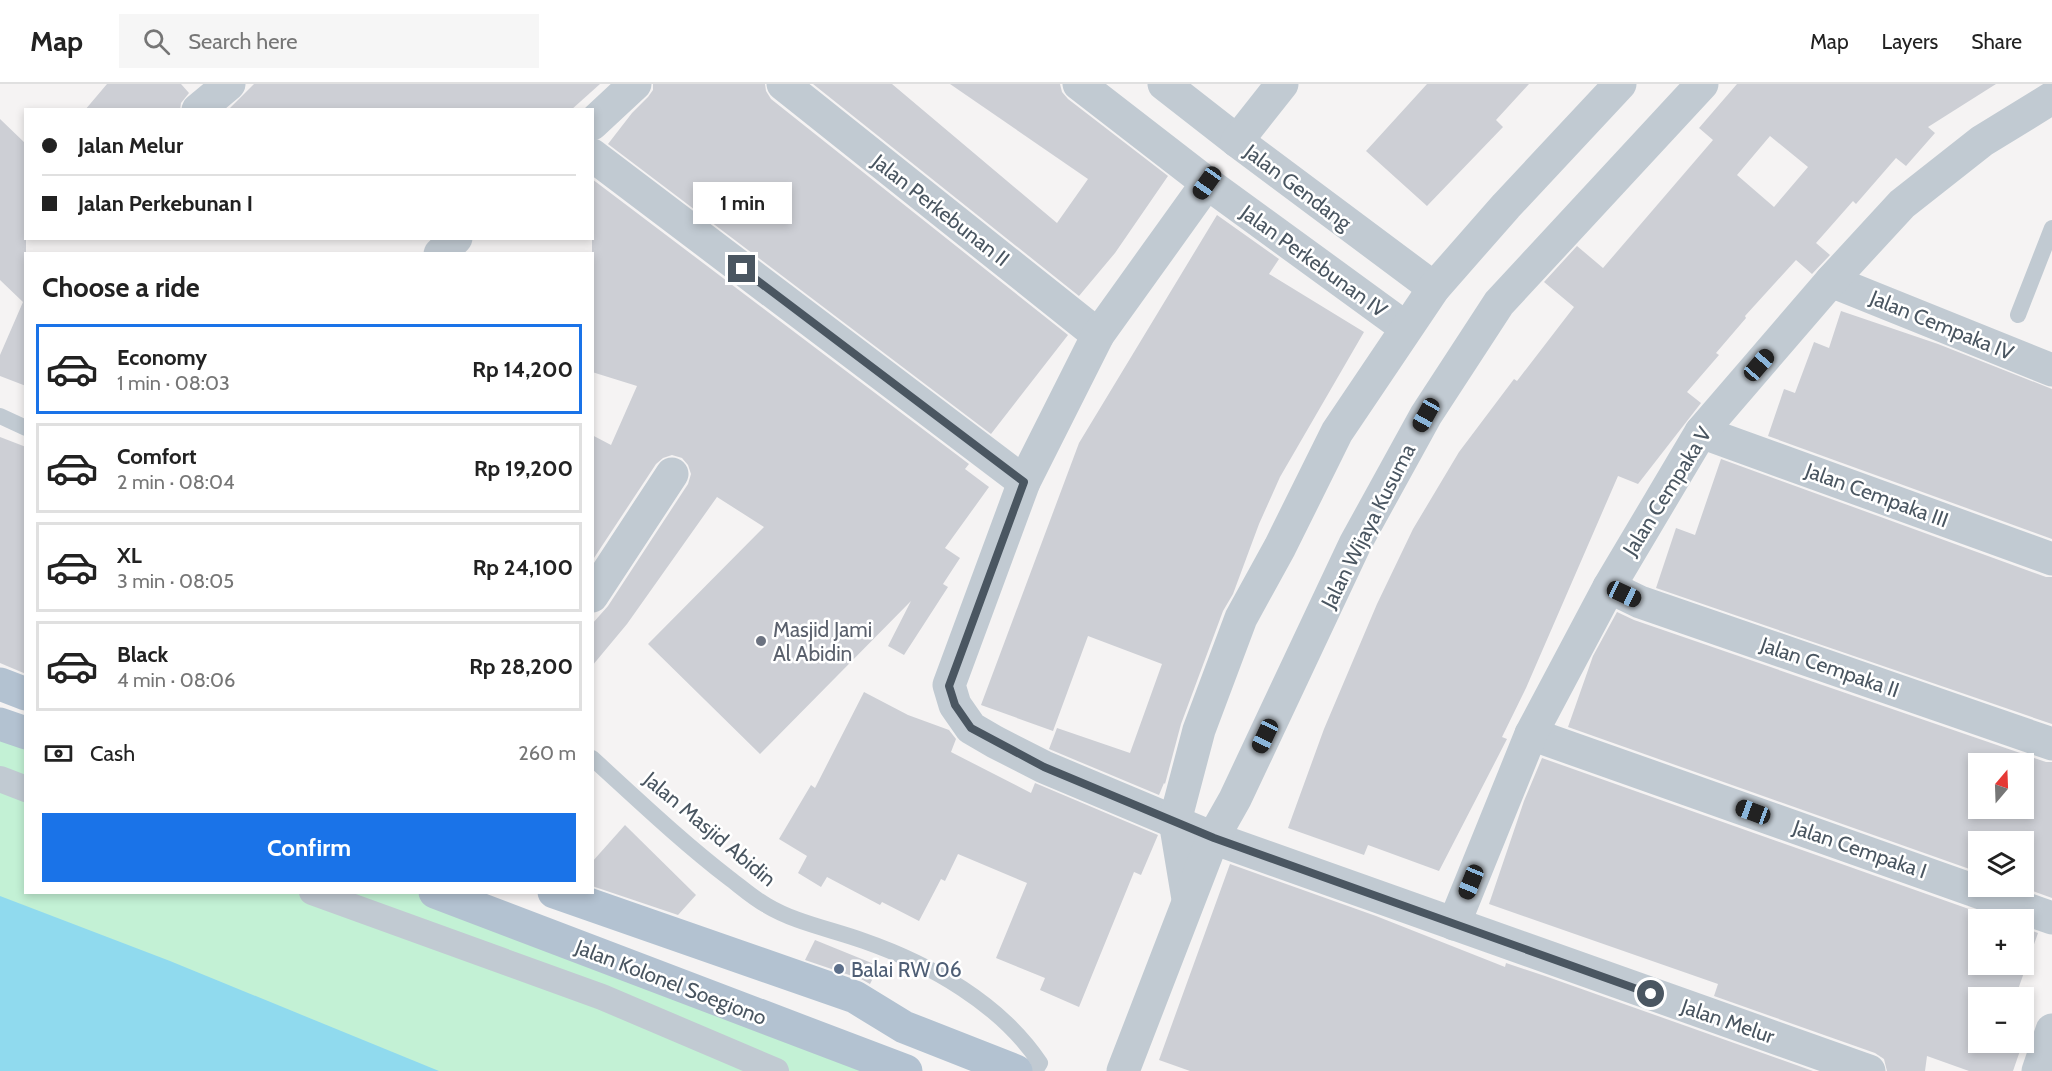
<!DOCTYPE html>
<html lang="en">
<head>
<meta charset="utf-8">
<style>
	body { margin:0; font-family:Cabin,sans-serif; background:#f6f6f6; color:#222; height:100vh; display:flex; flex-direction:column; font-size:22px; white-space:nowrap }
	* { box-sizing:border-box; margin:0 }
	p { font-size:20px; color:#767676 }
	.icon { flex:none; width:33px; height:33px; fill:none; stroke:currentColor; stroke-width:2; stroke-linecap:round; stroke-linejoin:round }
	.map { position:relative; flex:1; overflow:hidden }
	.sheet { position:absolute; left:24px; top:168px; width:570px; height:642px; display:flex; flex-direction:column; background:#fff; border-radius:0px; box-shadow:0 3px 9px #0003 }
	.sheet>* { flex:none }
	.hud { position:absolute; left:24px; top:24px; width:570px; height:132px; border-radius:0px; box-shadow:0 3px 9px #0003; display:grid; align-content:center; height:132px; padding:0 18px; background:#fff }
	.needle { width:39px; rotate:19deg }
	.controls { position:absolute; left:1968px; top:669px; display:grid; gap:12px }
	.controls a { display:grid; place-items:center; width:66px; height:66px; border-radius:0px; background:#fff; box-shadow:0 3px 9px #0003; font-size:30px }
	.end { position:absolute; width:27px; height:27px; margin:-14px; border:8px solid #4a5661; background:#fff; box-shadow:0 0 0 3px #fff }
	.from { border-radius:50% }
	.bubble { position:absolute; height:42px; border-radius:0px; background:#fff; box-shadow:0 3px 9px #0003; font-size:20px; font-weight:800; line-height:42px; text-align:center }
	.car { position:absolute; width:18px; height:36px; margin:-18px -9px; border-radius:8px; box-shadow:0 0 4px 2px #0007; background:linear-gradient(#222 24%,#8ab4d8 0 40%,#222 0 76%,#8ab4d8 0 86%,#222 0) }
	.hud b { display:flex; align-items:center; gap:21px; height:57px; font-size:22px }
	.hud b+b { border-top:2px solid #e0e0e0 }
	.hud i { width:15px; height:15px; background:#222 }
	ul { padding:0; list-style:none }
	li { display:flex; align-items:center; gap:18px; height:90px; margin:0 12px 9px; padding:0 6px; border:3px solid #e0e0e0; border-radius:0px }
	li div { flex:1 }
	li b { display:block; font-size:22px }
	li em { font-style:normal; font-weight:800 }
	li.selected { border-color:#1a73e8 }
	li>.icon { width:54px; height:54px; stroke-width:1.5 }
	h2 { padding:0 18px; font-size:27px; line-height:72px }
	.pay { display:flex; align-items:center; gap:15px; height:66px; padding:0 18px; font-size:22px }
	.pay p { margin-inline-start:auto }
	.cta { display:flex; gap:12px; margin-top:auto; padding:12px 18px }
	.cta a { flex:1; height:69px; border-radius:0px; background:#1a73e8; color:#fff; font-size:24px; font-weight:800; line-height:69px; text-align:center }
	header { display:flex; align-items:center; gap:36px; box-sizing:border-box; height:84px; padding:0 30px; background:#fff; border-bottom:2px solid #e0e0e0 }
	header strong { font-size:28px }
	nav { display:flex; gap:33px; margin-inline-start:auto; font-size:21px }
	.search { width:420px; height:54px; background:#f6f6f6; display:flex; align-items:center; gap:15px; box-sizing:border-box; padding:0 21px; border-radius:0px; color:#767676; font-size:22px }
	.map>svg:first-child { display:block }
	.green { fill:#c3f1d5 }
	.water { fill:#90daee }
	.building { fill:#cdcfd5; fill-rule:evenodd }
	.lines { fill:none; stroke-linecap:round; stroke-linejoin:round }
	.service { stroke:#c1cad2; stroke-width:16 }
	.pedestrian { stroke:#c1cad2; stroke-width:26 }
	.minor { stroke:#c1cad2; stroke-width:33 }
	.primary { stroke:#b3c2d1; stroke-width:33 }
	.route { stroke:#4a5661; stroke-width:8 }
	.worship-dot { fill:#6b7280; stroke:#fff; stroke-width:2 }
	.service-dot { fill:#5c6f8a; stroke:#fff; stroke-width:2 }
	.labels { text-anchor:middle; dominant-baseline:central; stroke-width:5; stroke-linejoin:round; paint-order:stroke }
	.street-label { font-size:21px; fill:#4a5661; stroke:#fff }
	.worship-label { font-size:21px; fill:#5b616d; stroke:#fff; text-anchor:start }
	.service-label { font-size:21px; fill:#4e5e75; stroke:#fff; text-anchor:start }
</style>
</head>
<body>
<header>
<strong>Map</strong>
<div class="search"><svg class="icon" aria-label="search" viewBox="0 0 24 24"><circle cx="10" cy="10" r="6"/><path d="M15 15l6 6"/></svg>Search here</div>
<nav><a>Map</a><a>Layers</a><a>Share</a></nav>
</header>
<div class="map">
<svg width="2052" height="987" viewBox="0 0 2052 987">
	<rect width="100%" height="100%" fill="#f5f3f3"/>
	<polygon class="green" points="0,640 25,649 26,808 435,809 881,987 0,987"/>
	<polygon class="water" points="0,812 170,877 439,987 0,987"/>
	<g class="building">
		<polygon points="107,0 181,0 189,9 181,19 180,26 85,26"/>
		<polygon points="254,0 600,0 571,26 228,26"/>
		<polygon points="653,0 765,0 766,7 771,15 1068,251 991,350 608,60 632,29 648,13 653,6"/>
		<polygon points="813,0 892,0 1057,139 1088,95 950,0 1060,0 1062,8 1068,15 1168,92 1115,169 1079,212"/>
		<polygon points="1427,0 1529,0 1496,36 1503,43 1427,122 1366,67"/>
		<path d="M1737 0H1996L1928 43 1935 49 1906 82 1896 74 1856 120 1853 117 1816 159 1830 171 1812 190 1796 176 1745 232 1746 234 1716 269 1719 271 1687 308 1701 319 1638 400 1618 392 1526 604 1502 653 1507 655 1439 787 1368 761 1364 771 1288 744 1324 645 1377 520 1413 445 1459 368 1514 295 1517 297 1574 223 1544 198 1577 162 1603 184 1713 56 1699 44ZM1770 52 1808 83 1774 123 1737 91Z"/>
		<polygon points="0,35 26,60 26,302 0,292 0,271 23,218 0,196"/>
		<polygon points="592,95 969,380 965,385 989,403 945,464 960,474 943,500 948,503 904,571 888,562 911,517 760,670 648,560 764,443 717,413 627,540 592,582 592,540 608,522 688,400 691,390 688,381 682,374 672,371 663,374 656,380 592,477 592,351 611,361 637,302 592,288"/>
		<polygon points="1217,131 1279,175 1269,190 1364,248 1280,393 1259,440 1233,510 1223,527 1181,640 1165,700 1164,699 1159,711 1049,665 1057,644 1130,669 1162,580 1088,552 1053,647 981,621 1079,359"/>
		<polygon points="1841,227 1938,260 2052,305 2052,455 1768,352 1784,305 1795,309 1814,258 1829,264"/>
		<polygon points="0,353 26,363 26,590 0,579"/>
		<polygon points="1721,375 2046,493 2052,493 2052,640 1656,504 1676,444 1695,451"/>
		<path d="M1617 528 1634 536 2046 678H2052V814L2019 802H2024V758H1978V788L1568 643 1593 572ZM1978 680H2024V724H1978Z"/>
		<polygon points="864,608 908,631 949,646 956,655 951,668 1031,709 1035,699 1158,751 1141,791 1134,788 1079,923 1040,906 1045,894 996,874 1027,799 958,770 945,797 941,795 919,837 882,818 880,821 827,793 821,803 798,789 807,772 779,755 811,701 815,704"/>
		<polygon points="1542,674 2000,836 1978,836 1978,880 2024,880 2024,844 2038,849 2015,914 1978,914 1978,958 2023,958 2013,987 1969,987 1927,972 1925,987 1887,987 1884,975 1875,969 1714,912 1718,900 1489,820 1524,717"/>
		<polygon points="625,741 696,811 678,831 592,802 592,778"/>
		<polygon points="1230,780 1376,832 1505,883 1506,879 1545,892 1813,987 1190,987 1159,976"/>
		<polygon points="815,856 879,882 870,900 861,895 805,876"/>
		<polygon points="2024,926 2033,929 2024,957"/>
	</g>
	<g class="lines">
		<g class="service">
			<polyline points="2018,231 2052,144"/>
			<polyline points="0,332 26,344"/>
			<path d="M592 674C637 715 681 757 729 794 741 803 753 814 766 821 796 839 831 845 864 857 930 880 1001 920 1040 979L1035 987"/>
		</g>
		<g class="pedestrian">
			<polyline points="0,695 26,705"/>
			<polyline points="312,808 602,913 776,987"/>
		</g>
		<g class="minor">
			<polyline points="783,0 1098,251"/>
			<polyline points="1079,0 1207,99 1406,244"/>
			<polyline points="1164,0 1237,57 1434,204"/>
			<polyline points="198,26 229,0"/>
			<polyline points="592,40 635,0"/>
			<polyline points="1237,57 1282,0"/>
			<polyline points="592,71 1024,398"/>
			<polyline points="1207,99 1098,251 1024,398 949,601 955,621 971,644 995,658 1044,683 1213,754 1869,987"/>
			<polyline points="440,170 456,154"/>
			<polyline points="1831,197 2052,286"/>
			<polyline points="1701,348 2052,475"/>
			<polyline points="1609,503 1640,518 2052,660"/>
			<polyline points="592,512 672,390"/>
			<polyline points="1531,650 2052,834"/>
			<polyline points="1188,815 1175,737 1199,646 1241,534 1280,463 1337,348 1434,204 1506,122 1620,0"/>
			<polyline points="1454,840 1531,650 1609,503 1701,348 1831,197 1902,120 1982,57 2052,14"/>
			<polyline points="1123,987 1213,754 1235,715 1355,460 1426,331 1499,219 1702,0"/>
			<polyline points="2038,987 2052,946"/>
		</g>
		<g class="primary">
			<polyline points="0,600 26,610"/>
			<polyline points="0,640 26,649"/>
			<polyline points="435,808 906,987"/>
			<polyline points="554,808 855,913 904,943 1016,987"/>
		</g>
	</g>
	<g class="lines">
		<polyline class="route" points="742,185 1024,398 949,602 955,621 971,644 1044,683 1214,754 1651,910"/>
	</g>
	<circle class="worship-dot" cx="761" cy="557" r="6"/>
	<circle class="service-dot" cx="839" cy="885" r="6"/>
	<g class="labels">
		<g class="street-label">
			<text transform="translate(1298 103) rotate(37)">Jalan Gendang</text>
			<text transform="translate(941 126) rotate(38)">Jalan Perkebunan II</text>
			<text transform="translate(1314 177) rotate(36)">Jalan Perkebunan IV</text>
			<text transform="translate(1942 241) rotate(22)">Jalan Cempaka IV</text>
			<text transform="translate(1667 407) rotate(-58)">Jalan Cempaka V</text>
			<text transform="translate(1877 411) rotate(20)">Jalan Cempaka III</text>
			<text transform="translate(1368 442) rotate(-63)">Jalan Wijaya Kusuma</text>
			<text transform="translate(1830 583) rotate(19)">Jalan Cempaka II</text>
			<text transform="translate(710 745) rotate(40)">Jalan Masjid Abidin</text>
			<text transform="translate(1860 765) rotate(19)">Jalan Cempaka I</text>
			<text transform="translate(671 898) rotate(21)">Jalan Kolonel Soegiono</text>
			<text transform="translate(1728 937) rotate(19)">Jalan Melur</text>
		</g>
		<g class="worship-label">
			<text x="773" y="545">Masjid Jami<tspan x="773" dy="24">Al Abidin</tspan></text>
		</g>
		<g class="service-label">
			<text x="851" y="885">Balai RW 06</text>
		</g>
	</g>
</svg>
<div class="controls">
<a><svg class="needle" viewBox="-14 -14 28 28"><path d="M0-13l5 13h-10z" fill="#e53935"/><path d="M0 13l5-13h-10z" fill="#767676"/></svg></a>
<a><svg class="icon" aria-label="layers" viewBox="0 0 24 24"><path d="M12 4l9 5-9 5-9-5zM3 14l9 5 9-5"/></svg></a>
<a>+</a>
<a>−</a>
</div>
<i class="end from" style="left:1651px;top:910px"></i>
<i class="end" style="left:742px;top:185px"></i>
<div class="bubble" style="left:693px;top:98px;width:99px">1 min</div>
<i class="car" style="left:1207px;top:99px;rotate:215deg"></i>
<i class="car" style="left:1759px;top:281px;rotate:41deg"></i>
<i class="car" style="left:1426px;top:331px;rotate:209deg"></i>
<i class="car" style="left:1624px;top:510px;rotate:115deg"></i>
<i class="car" style="left:1265px;top:652px;rotate:205deg"></i>
<i class="car" style="left:1753px;top:728px;rotate:290deg"></i>
<i class="car" style="left:1471px;top:798px;rotate:202deg"></i>
<div class="hud">
<b><i class="from"></i>Jalan Melur</b>
<b><i></i>Jalan Perkebunan I</b>
</div>
<section class="sheet">
<h2>Choose a ride</h2>
<ul>
<li class="selected"><svg class="icon" aria-label="car" viewBox="0 0 24 24"><path d="M5 17H2v-5l4-1 3-4h7l3 4 3 1v5h-3M9 17h6M6 11h13"/><circle cx="7" cy="17" r="2"/><circle cx="17" cy="17" r="2"/></svg><div><b>Economy</b><p>1 min · 08:03</p></div><em>Rp 14,200</em></li>
<li><svg class="icon" aria-label="car" viewBox="0 0 24 24"><path d="M5 17H2v-5l4-1 3-4h7l3 4 3 1v5h-3M9 17h6M6 11h13"/><circle cx="7" cy="17" r="2"/><circle cx="17" cy="17" r="2"/></svg><div><b>Comfort</b><p>2 min · 08:04</p></div><em>Rp 19,200</em></li>
<li><svg class="icon" aria-label="car" viewBox="0 0 24 24"><path d="M5 17H2v-5l4-1 3-4h7l3 4 3 1v5h-3M9 17h6M6 11h13"/><circle cx="7" cy="17" r="2"/><circle cx="17" cy="17" r="2"/></svg><div><b>XL</b><p>3 min · 08:05</p></div><em>Rp 24,100</em></li>
<li><svg class="icon" aria-label="car" viewBox="0 0 24 24"><path d="M5 17H2v-5l4-1 3-4h7l3 4 3 1v5h-3M9 17h6M6 11h13"/><circle cx="7" cy="17" r="2"/><circle cx="17" cy="17" r="2"/></svg><div><b>Black</b><p>4 min · 08:06</p></div><em>Rp 28,200</em></li>
</ul>
<div class="pay"><svg class="icon" aria-label="cash" viewBox="0 0 24 24"><path d="M3 7h18v10H3z"/><circle cx="12" cy="12" r="2"/></svg>Cash<p>260 m</p></div>
<div class="cta"><a>Confirm</a></div>
</section>
</div>
</body>
</html>
